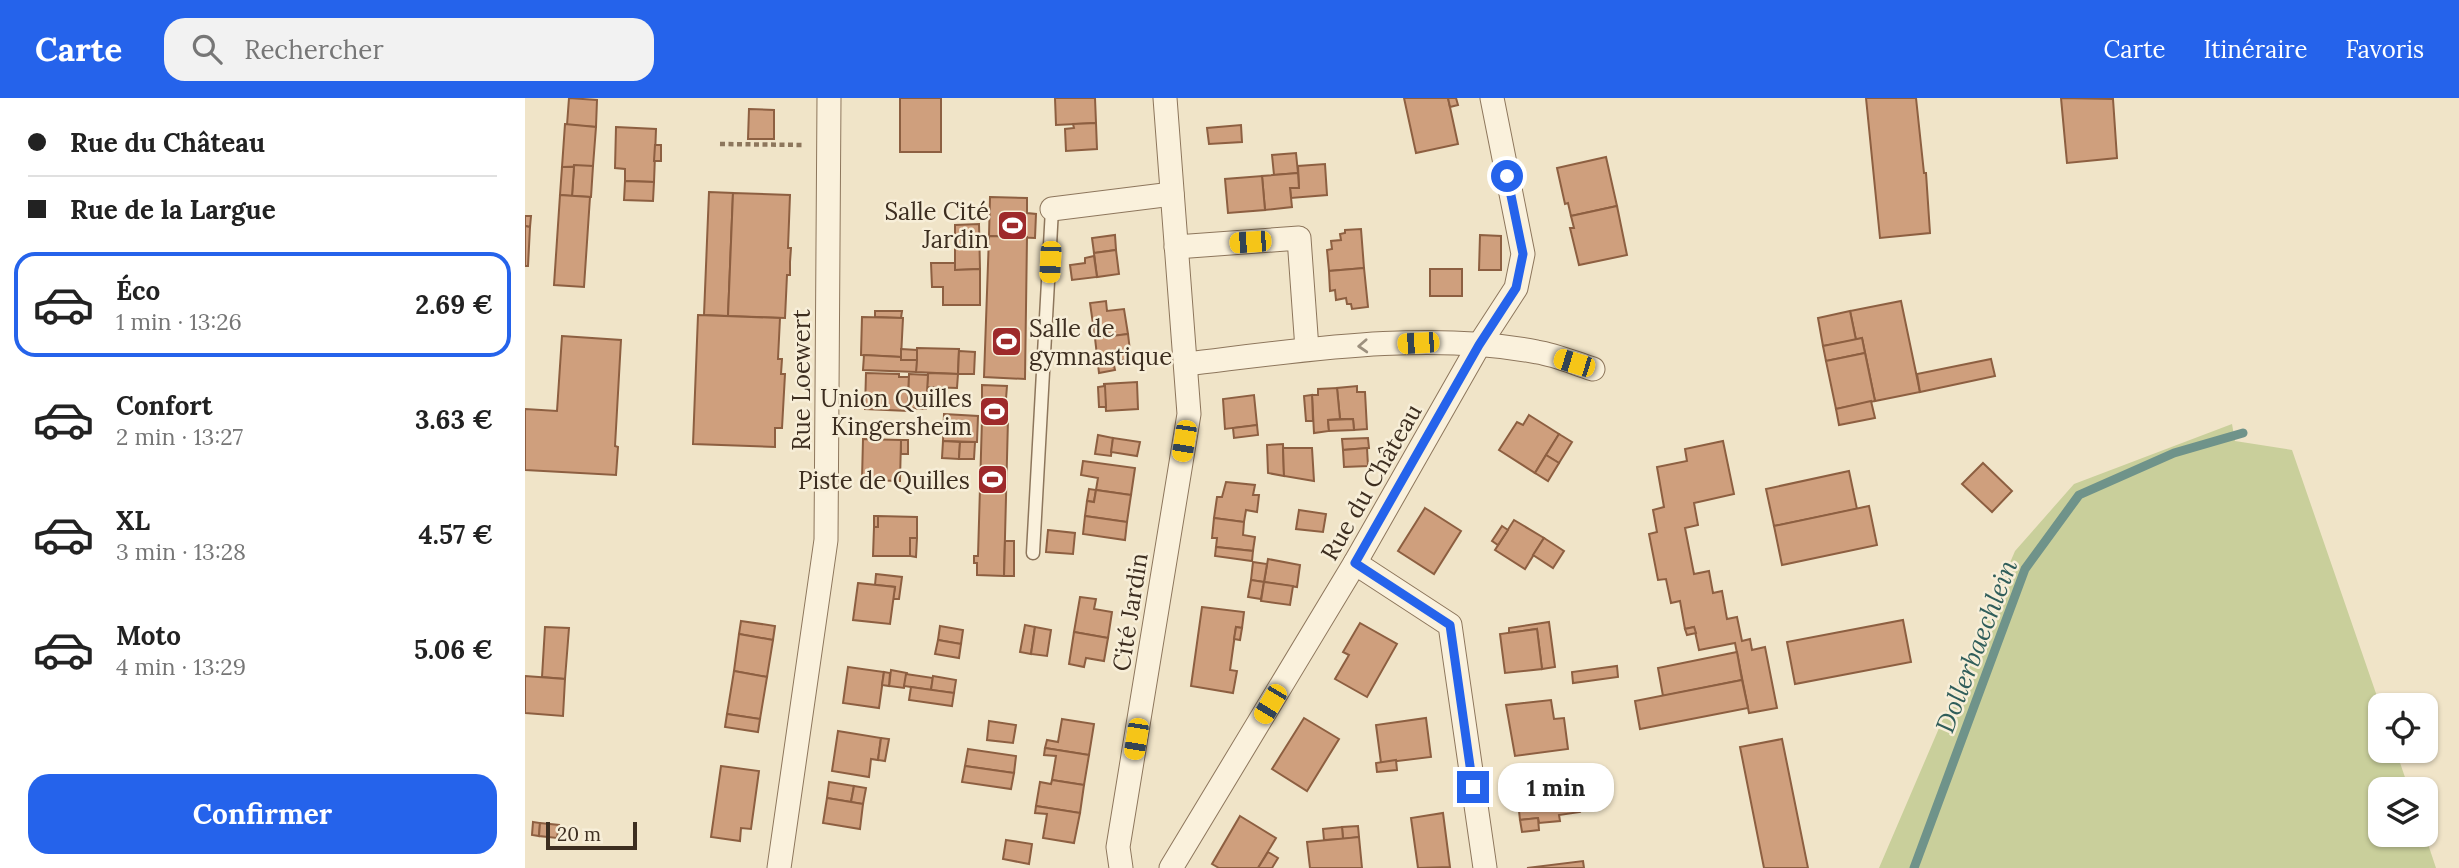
<!DOCTYPE html>
<html lang="fr">
<head>
<meta charset="utf-8">
<style>
	body { margin:0; font-family:Lora,serif; background:#f2f2f2; color:#222; height:100vh; display:flex; flex-direction:column; font-size:26px; white-space:nowrap }
	* { box-sizing:border-box; margin:0 }
	p { font-size:23px; color:#767676 }
	.icon { flex:none; width:38px; height:38px; fill:none; stroke:currentColor; stroke-width:2; stroke-linecap:round; stroke-linejoin:round }
	.map { position:relative; flex:1; overflow:hidden }
	.details { display:flex; flex-direction:column; background:#fff; width:525px }
	.details>* { flex:none }
	.top-card { display:grid; align-content:center; height:154px; padding:0 28px; background:#fff }
	.buttons { position:absolute; left:1843px; top:595px; display:grid; gap:14px }
	.buttons a { display:grid; place-items:center; width:70px; height:70px; border-radius:14px; background:#fff; box-shadow:0 2px 5px #0004; font-size:35px }
	.scale { position:absolute; left:21px; bottom:18px; width:91px; box-sizing:border-box; padding-left:7px; border:4px solid #3d2e20; border-top:0; font-size:19px; line-height:24px; white-space:nowrap; color:#3d2e20; -webkit-text-stroke:5px #f7eed8; paint-order:stroke }
	.end { position:absolute; width:32px; height:32px; margin:-16px; border:9px solid #2563eb; background:#fff; box-shadow:0 0 0 4px #fff }
	.from { border-radius:50% }
	.bubble { position:absolute; height:49px; border-radius:21px; background:#fff; box-shadow:0 2px 5px #0004; font-size:23px; font-weight:700; line-height:49px; text-align:center }
	.car { position:absolute; width:21px; height:42px; margin:-21px -10px; border-radius:9px; box-shadow:0 0 5px 2px #0007; background:linear-gradient(#f5c518 24%,#345 0 40%,#f5c518 0 76%,#345 0 86%,#f5c518 0) }
	.top-card b { display:flex; align-items:center; gap:24px; height:66px; font-size:26px }
	.top-card b+b { border-top:2px solid #e0e0e0 }
	.top-card i { width:18px; height:18px; background:#222 }
	ul { padding:0; list-style:none }
	li { display:flex; align-items:center; gap:21px; height:105px; margin:0 14px 10px; padding:0 14px; border:4px solid transparent; border-radius:21px }
	li div { flex:1 }
	li b { display:block; font-size:26px }
	li em { font-style:normal; font-weight:700 }
	li.current { border-color:#2563eb }
	li>.icon { width:63px; height:63px; stroke-width:1.5 }
	.button { display:flex; gap:14px; margin-top:auto; padding:14px 28px }
	.button a { flex:1; height:80px; border-radius:21px; background:#2563eb; color:#fff; font-size:28px; font-weight:700; line-height:80px; text-align:center }
	header { display:flex; align-items:center; gap:42px; box-sizing:border-box; height:98px; padding:0 35px; background:#2563eb; color:#fff }
	header strong { font-size:33px }
	nav { display:flex; gap:38px; margin-inline-start:auto; font-size:24px }
	.search { width:490px; height:63px; background:#f2f2f2; display:flex; align-items:center; gap:18px; box-sizing:border-box; padding:0 24px; border-radius:21px; color:#767676; font-size:26px }
	main { display:flex; flex:1; min-height:0 }
	.map>svg:first-child { display:block }
	.green { fill:#c9cf9b }
	.lines { fill:none; stroke-linecap:round; stroke-linejoin:round }
	.stream { stroke:#6f938a; stroke-width:9 }
	.building { fill:#cf9f7d; stroke:#8d5f41; stroke-width:2 }
	.lane-casing { stroke:#8d765c; stroke-width:15 }
	.street-casing { stroke:#8d765c; stroke-width:25 }
	.path { stroke:#8d765c; stroke-width:4.5; stroke-dasharray:5 3.5; stroke-linecap:butt }
	.lane { stroke:#faf1dc; stroke-width:12 }
	.street { stroke:#faf1dc; stroke-width:23 }
	.oneway { stroke:#9c907e }
	.route { stroke:#2563eb; stroke-width:9 }
	.labels { text-anchor:middle; dominant-baseline:central; stroke-width:5; stroke-linejoin:round; paint-order:stroke }
	.poi-label { font-size:24px; fill:#3d2e20; stroke:#f7eed8; text-anchor:end }
	.street-label { font-size:24px; fill:#3d2e20; stroke:#f7eed8 }
	.water-label { font-size:26px; font-style:italic; fill:#2f5d5a; stroke:#f7eed8 }
</style>
</head>
<body>
<header>
<strong>Carte</strong>
<div class="search"><svg class="icon" aria-label="search" viewBox="0 0 24 24"><circle cx="10" cy="10" r="6"/><path d="M15 15l6 6"/></svg>Rechercher</div>
<nav><a>Carte</a><a>Itinéraire</a><a>Favoris</a></nav>
</header>
<main>
<section class="details">
<div class="top-card">
<b><i class="from"></i>Rue du Château</b>
<b><i></i>Rue de la Largue</b>
</div>
<ul>
<li class="current"><svg class="icon" aria-label="car" viewBox="0 0 24 24"><path d="M5 17H2v-5l4-1 3-4h7l3 4 3 1v5h-3M9 17h6M6 11h13"/><circle cx="7" cy="17" r="2"/><circle cx="17" cy="17" r="2"/></svg><div><b>Éco</b><p>1 min · 13:26</p></div><em>2.69 €</em></li>
<li><svg class="icon" aria-label="car" viewBox="0 0 24 24"><path d="M5 17H2v-5l4-1 3-4h7l3 4 3 1v5h-3M9 17h6M6 11h13"/><circle cx="7" cy="17" r="2"/><circle cx="17" cy="17" r="2"/></svg><div><b>Confort</b><p>2 min · 13:27</p></div><em>3.63 €</em></li>
<li><svg class="icon" aria-label="car" viewBox="0 0 24 24"><path d="M5 17H2v-5l4-1 3-4h7l3 4 3 1v5h-3M9 17h6M6 11h13"/><circle cx="7" cy="17" r="2"/><circle cx="17" cy="17" r="2"/></svg><div><b>XL</b><p>3 min · 13:28</p></div><em>4.57 €</em></li>
<li><svg class="icon" aria-label="car" viewBox="0 0 24 24"><path d="M5 17H2v-5l4-1 3-4h7l3 4 3 1v5h-3M9 17h6M6 11h13"/><circle cx="7" cy="17" r="2"/><circle cx="17" cy="17" r="2"/></svg><div><b>Moto</b><p>4 min · 13:29</p></div><em>5.06 €</em></li>
</ul>
<div class="button"><a>Confirmer</a></div>
</section>
<div class="map">
<svg width="1934" height="770" viewBox="0 0 1934 770">
	<rect width="100%" height="100%" fill="#f0e4c8"/>
	<polygon class="green" points="1707,326 1710,343 1767,352 1855,607 1855,653 1871,653 1884,691 1855,691 1855,737 1900,737 1911,770 1354,770 1490,453 1549,386"/>
	<g class="lines">
		<polyline class="stream" points="1389,770 1500,471 1554,397 1649,355 1718,335"/>
	</g>
	<g class="building">
		<polygon points="44,0 72,2 71,29 42,27"/>
		<rect x="375" y="0" width="41" height="54"/>
		<polygon points="530,0 570,0 571,25 531,27"/>
		<polygon points="879,0 923,0 933,46 891,55"/>
		<polygon points="923,0 931,0 933,7 925,9"/>
		<polygon points="1341,0 1391,0 1399,75 1401,75 1405,135 1355,140"/>
		<polygon points="1536,0 1588,1 1592,60 1542,65"/>
		<polygon points="224,11 249,12 249,41 223,41"/>
		<polygon points="571,25 572,51 541,53 540,31 549,30 548,26"/>
		<polygon points="40,26 71,29 68,68 37,69"/>
		<polygon points="716,27 717,44 684,46 682,30"/>
		<polygon points="91,29 131,31 129,84 100,83 100,71 90,70"/>
		<polygon points="130,47 136,47 136,63 129,63"/>
		<polygon points="771,55 773,75 749,77 747,57"/>
		<polygon points="1081,59 1092,108 1046,118 1043,105 1040,106 1032,70"/>
		<polygon points="800,66 802,97 766,100 765,90 774,90 773,68"/>
		<polygon points="49,67 68,68 66,99 47,98"/>
		<polygon points="37,69 49,69 47,98 35,97"/>
		<polygon points="773,75 774,90 765,90 767,109 740,112 737,78"/>
		<polygon points="737,78 740,112 703,115 700,81"/>
		<polygon points="100,83 129,84 128,103 99,102"/>
		<polygon points="184,94 208,95 203,218 179,217"/>
		<polygon points="208,95 265,97 263,150 266,150 265,164 265,177 262,177 260,220 203,218"/>
		<polygon points="35,97 65,99 59,189 29,187"/>
		<polygon points="465,99 502,100 502,115 511,116 510,140 464,138"/>
		<polygon points="1092,108 1102,157 1054,167 1045,130 1049,130 1046,118"/>
		<polygon points="0,118 6,118 5,129 0,128"/>
		<polygon points="454,126 455,171 430,172 430,127"/>
		<polygon points="0,128 5,129 3,168 0,168"/>
		<polygon points="836,131 839,170 804,173 802,152 807,151 806,143 816,142 815,136 820,135 820,132"/>
		<polygon points="590,137 591,152 569,155 567,140"/>
		<polygon points="955,137 976,138 976,172 954,172"/>
		<polygon points="464,138 502,139 500,281 459,279"/>
		<polygon points="591,152 594,176 572,179 569,155"/>
		<polygon points="569,158 572,179 547,182 545,167 560,165 560,160"/>
		<polygon points="406,165 430,165 430,172 455,171 455,207 418,207 418,189 407,189"/>
		<polygon points="839,170 843,209 827,211 826,206 822,206 821,200 811,202 810,192 805,193 804,173"/>
		<rect x="905" y="171" width="32" height="27"/>
		<polygon points="581,203 582,213 599,211 603,236 570,240 565,205"/>
		<polygon points="1376,203 1395,294 1350,303 1337,240 1331,242 1325,213"/>
		<polygon points="350,213 377,213 376,220 350,219"/>
		<polygon points="1325,213 1331,242 1298,248 1293,220"/>
		<polygon points="173,217 255,220 253,261 257,261 256,276 260,276 257,330 250,330 250,349 168,346"/>
		<polygon points="337,219 378,220 376,259 336,257"/>
		<polygon points="603,236 606,261 588,263 590,272 574,275 570,240"/>
		<polygon points="37,238 96,242 90,348 93,349 91,377 0,372 0,311 32,313"/>
		<polygon points="1337,240 1340,255 1301,263 1298,248"/>
		<polygon points="392,250 434,251 433,276 391,274"/>
		<polygon points="376,251 392,252 392,262 376,262"/>
		<polygon points="434,253 450,254 449,276 433,276"/>
		<polygon points="1340,255 1350,303 1311,311 1301,263"/>
		<polygon points="339,257 376,259 376,262 392,262 391,274 338,272"/>
		<polygon points="1466,261 1470,278 1395,294 1392,276"/>
		<polygon points="341,275 374,276 374,279 384,279 383,313 340,311"/>
		<polygon points="403,275 433,276 432,290 402,289"/>
		<polygon points="384,276 403,277 401,311 383,310"/>
		<polygon points="612,284 613,311 581,313 579,286"/>
		<polygon points="457,287 482,288 481,301 457,300"/>
		<polygon points="580,288 581,309 574,309 573,289"/>
		<polygon points="832,288 832,294 840,294 842,331 829,332 828,321 815,321 812,290"/>
		<polygon points="812,290 815,321 803,322 804,333 789,335 787,297 793,297 793,291"/>
		<polygon points="729,297 732,327 700,331 698,301"/>
		<polygon points="787,297 788,323 781,323 779,298"/>
		<polygon points="1346,303 1350,320 1314,327 1311,311"/>
		<polygon points="457,306 483,307 483,321 457,321"/>
		<polygon points="419,316 453,318 452,344 418,343"/>
		<polygon points="1004,317 1034,336 1010,375 974,352 992,324 998,327"/>
		<polygon points="457,321 483,321 479,478 452,477 452,465 449,465 449,458 453,458"/>
		<polygon points="828,321 829,332 804,333 803,322"/>
		<polygon points="732,327 733,337 709,340 708,330"/>
		<polygon points="1034,336 1047,344 1034,365 1021,357"/>
		<polygon points="573,337 588,340 586,358 570,356"/>
		<polygon points="588,340 615,344 612,358 586,354"/>
		<polygon points="843,340 844,350 818,352 817,341"/>
		<polygon points="338,341 376,342 375,383 337,382"/>
		<rect x="376" y="342" width="7" height="14"/>
		<polygon points="418,343 435,344 434,361 417,360"/>
		<polygon points="1198,343 1209,396 1169,405 1173,427 1160,430 1169,476 1184,473 1188,495 1197,493 1202,521 1212,519 1217,543 1225,541 1227,552 1240,549 1252,610 1224,615 1210,545 1174,552 1169,529 1160,531 1155,503 1146,505 1141,481 1133,482 1124,436 1132,434 1128,412 1139,409 1132,369 1162,363 1160,351"/>
		<polygon points="435,344 450,344 449,361 434,361"/>
		<polygon points="758,346 759,378 743,375 742,347"/>
		<polygon points="758,350 787,350 789,383 759,378"/>
		<polygon points="842,350 843,368 819,369 818,352"/>
		<polygon points="1021,357 1034,365 1023,383 1010,375"/>
		<polygon points="558,363 610,370 606,397 571,392 573,380 556,377"/>
		<polygon points="1458,365 1487,393 1467,414 1437,386"/>
		<polygon points="1324,373 1332,411 1249,428 1241,391"/>
		<polygon points="701,384 730,387 728,397 734,397 732,414 721,412 719,424 689,420 692,399 697,399"/>
		<polygon points="564,391 571,392 569,404 562,403"/>
		<polygon points="571,392 606,397 602,424 560,418 562,403 569,404"/>
		<polygon points="1344,408 1352,447 1257,467 1249,428"/>
		<polygon points="900,410 936,433 909,476 873,453"/>
		<polygon points="774,412 801,416 798,434 771,431"/>
		<rect x="349" y="418" width="4" height="11"/>
		<polygon points="353,418 392,419 392,440 385,440 385,458 348,458 349,429 353,429"/>
		<polygon points="560,418 602,424 600,442 558,436"/>
		<polygon points="689,420 719,424 718,437 730,439 728,453 691,449 692,440 687,440"/>
		<polygon points="989,422 1019,440 1000,471 970,452"/>
		<polygon points="977,428 983,432 973,447 967,443"/>
		<polygon points="523,432 550,435 548,456 521,454"/>
		<polygon points="385,440 392,440 391,459 385,458"/>
		<polygon points="1019,440 1039,453 1028,470 1008,457"/>
		<polygon points="480,443 489,443 489,478 479,478"/>
		<polygon points="691,449 728,453 727,463 690,458"/>
		<polygon points="743,461 775,467 772,489 739,484"/>
		<polygon points="728,464 742,466 739,484 726,482"/>
		<polygon points="351,476 377,479 374,501 368,501 370,489 350,487"/>
		<polygon points="726,482 739,484 736,501 723,499"/>
		<polygon points="739,484 768,488 765,507 736,503"/>
		<polygon points="333,485 370,489 365,526 328,522"/>
		<polygon points="555,499 571,501 569,511 587,514 583,540 549,534"/>
		<polygon points="677,509 719,514 717,530 711,529 705,572 712,573 708,595 666,588"/>
		<polygon points="1378,522 1386,564 1270,586 1262,544"/>
		<polygon points="216,523 250,528 248,542 214,536"/>
		<polygon points="1024,524 1030,569 1017,571 1012,531 984,535 984,530"/>
		<polygon points="835,525 872,546 842,599 810,581 824,557 818,554"/>
		<polygon points="500,527 510,529 506,556 495,554"/>
		<polygon points="415,528 438,532 436,546 413,542"/>
		<polygon points="20,529 44,530 40,581 17,579"/>
		<polygon points="510,529 526,532 522,558 506,556"/>
		<polygon points="711,529 717,530 715,542 709,541"/>
		<polygon points="1169,529 1171,535 1162,537 1160,531"/>
		<polygon points="1012,531 1017,571 980,575 975,536"/>
		<polygon points="549,534 583,540 579,563 561,560 559,569 544,566"/>
		<polygon points="214,536 248,542 242,579 209,573"/>
		<polygon points="413,542 436,546 434,560 410,556"/>
		<polygon points="1212,554 1217,582 1138,598 1133,570"/>
		<polygon points="1092,568 1093,579 1048,585 1047,574"/>
		<polygon points="323,569 359,574 354,610 318,605"/>
		<polygon points="366,572 382,575 379,590 364,588"/>
		<polygon points="209,573 242,579 235,621 202,616"/>
		<polygon points="359,574 365,575 364,588 357,587"/>
		<polygon points="381,576 408,580 406,592 379,588"/>
		<polygon points="0,578 40,581 38,618 0,615"/>
		<polygon points="408,578 431,582 429,595 406,592"/>
		<polygon points="1217,582 1223,610 1115,631 1110,603"/>
		<polygon points="386,589 429,595 427,608 384,602"/>
		<polygon points="1026,602 1029,621 1039,620 1043,651 990,658 981,607"/>
		<polygon points="202,616 235,621 233,634 200,629"/>
		<polygon points="779,620 814,641 782,693 747,671"/>
		<polygon points="901,620 906,659 856,665 851,627"/>
		<polygon points="537,621 569,626 564,657 520,650 522,642 533,644"/>
		<polygon points="464,623 491,627 488,645 462,642"/>
		<polygon points="313,633 356,640 353,662 346,661 344,679 307,673"/>
		<polygon points="356,640 364,641 360,663 353,662"/>
		<polygon points="1257,641 1283,770 1239,770 1215,649"/>
		<polygon points="520,650 564,657 559,687 527,682 531,658 519,657"/>
		<polygon points="443,651 491,658 489,675 440,668"/>
		<polygon points="871,662 872,672 852,674 851,665"/>
		<polygon points="196,668 234,673 226,731 216,730 215,743 186,739"/>
		<polygon points="440,668 489,675 486,691 437,684"/>
		<polygon points="1050,677 1055,714 1034,717 1035,723 1014,725 1013,720 995,722 991,685"/>
		<polygon points="527,682 559,687 555,715 511,708 515,684 526,686"/>
		<polygon points="304,684 329,688 326,704 302,700"/>
		<polygon points="329,688 341,690 338,706 326,704"/>
		<polygon points="302,700 338,706 335,731 298,725"/>
		<polygon points="511,708 555,715 549,745 518,740 522,716 510,715"/>
		<polygon points="918,715 925,769 893,770 886,720"/>
		<polygon points="715,718 751,740 733,770 694,770 687,766"/>
		<polygon points="1013,720 1014,732 997,734 995,722"/>
		<polygon points="8,724 15,725 14,738 7,737"/>
		<polygon points="15,725 34,727 32,740 14,738"/>
		<polygon points="833,728 834,739 818,741 817,729"/>
		<polygon points="817,729 818,741 799,742 798,731"/>
		<polygon points="834,739 837,770 785,770 782,744"/>
		<polygon points="481,742 507,746 504,766 478,761"/>
		<polygon points="743,754 753,760 747,770 733,770"/>
		<polygon points="1058,763 1059,770 1002,770"/>
	</g>
	<g class="lines">
		<defs>
			<polyline id="lane" points="508,455 527,111"/>
			<g id="street">
				<polyline points="527,111 647,96"/>
				<polyline points="651,149 774,140 782,251"/>
				<path d="M661 266C772 253 901 232 1012 254 1031 257 1049 265 1068 271"/>
				<polyline points="830,465 925,527 960,770"/>
				<polyline points="254,770 301,442 304,0"/>
				<polyline points="596,770 593,749 664,316 640,0"/>
				<polyline points="646,770 830,465 954,247 991,190 998,156 967,0"/>
			</g>
		</defs>
		<use href="#lane" class="lane-casing"/>
		<use href="#street" class="street-casing"/>
		<polyline class="path" points="195,46 279,47"/>
		<use href="#lane" class="lane"/>
		<use href="#street" class="street"/>
	</g>
	<defs><path id="oneway-chevron" d="M-2-3.5L2.5 0L-2 3.5" fill="none" stroke-width="1.6" stroke-linecap="round" stroke-linejoin="round" transform="scale(1.75)"/></defs>
	<use class="oneway" href="#oneway-chevron" transform="translate(838 248) rotate(177)"/>
	<g class="lines">
		<polyline class="route" points="948,689 925,527 830,465 954,247 991,190 998,156 982,78"/>
	</g>
	<defs>
		<symbol id="stadium-square" viewBox="-11 -11 22 22"><rect x="-9" y="-9" width="18" height="18" rx="4" fill="#9e2a2b" stroke="#f7eed8"/><path d="M0-5a6.5 5 0 1 0 0 10a6.5 5 0 1 0 0-10ZM-3.5-1.8h7v3.6h-7Z" fill="#fff"/></symbol>
	</defs>
	<g fill-rule="evenodd">
		<use href="#stadium-square" x="470" y="110" width="35" height="35"/>
		<use href="#stadium-square" x="464" y="226" width="35" height="35"/>
		<use href="#stadium-square" x="452" y="296" width="35" height="35"/>
		<use href="#stadium-square" x="450" y="364" width="35" height="35"/>
	</g>
	<g class="labels">
		<g class="poi-label">
			<text x="464" y="113">Salle Cité<tspan x="464" dy="28">Jardin</tspan></text>
			<text x="504" y="230" text-anchor="start">Salle de<tspan x="504" dy="28">gymnastique</tspan></text>
			<text x="447" y="300">Union Quilles<tspan x="447" dy="28">Kingersheim</tspan></text>
			<text x="445" y="382">Piste de Quilles</text>
		</g>
		<g class="street-label">
			<text transform="translate(276 282) rotate(-90)">Rue Loewert</text>
			<text transform="translate(846 384) rotate(-60)">Rue du Château</text>
			<text transform="translate(605 514) rotate(-81)">Cité Jardin</text>
		</g>
		<g class="water-label">
			<text transform="translate(1451 548) rotate(-69)">Dollerbaechlein</text>
		</g>
	</g>
</svg>
<div class="buttons">
<a><svg class="icon" aria-label="locate" viewBox="0 0 24 24"><circle cx="12" cy="12" r="6"/><path d="M12 2v4M12 18v4M2 12h4M18 12h4"/></svg></a>
<a><svg class="icon" aria-label="layers" viewBox="0 0 24 24"><path d="M12 4l9 5-9 5-9-5zM3 14l9 5 9-5"/></svg></a>
</div>
<div class="scale">20 m</div>
<i class="end from" style="left:982px;top:78px"></i>
<i class="end" style="left:948px;top:689px"></i>
<div class="bubble" style="left:973px;top:665px;width:116px">1 min</div>
<i class="car" style="left:725px;top:144px;rotate:266deg"></i>
<i class="car" style="left:525px;top:164px;rotate:183deg"></i>
<i class="car" style="left:893px;top:245px;rotate:267deg"></i>
<i class="car" style="left:1049px;top:265px;rotate:287deg"></i>
<i class="car" style="left:659px;top:343px;rotate:189deg"></i>
<i class="car" style="left:745px;top:606px;rotate:211deg"></i>
<i class="car" style="left:611px;top:641px;rotate:189deg"></i>
</div>
</main>
</body>
</html>
